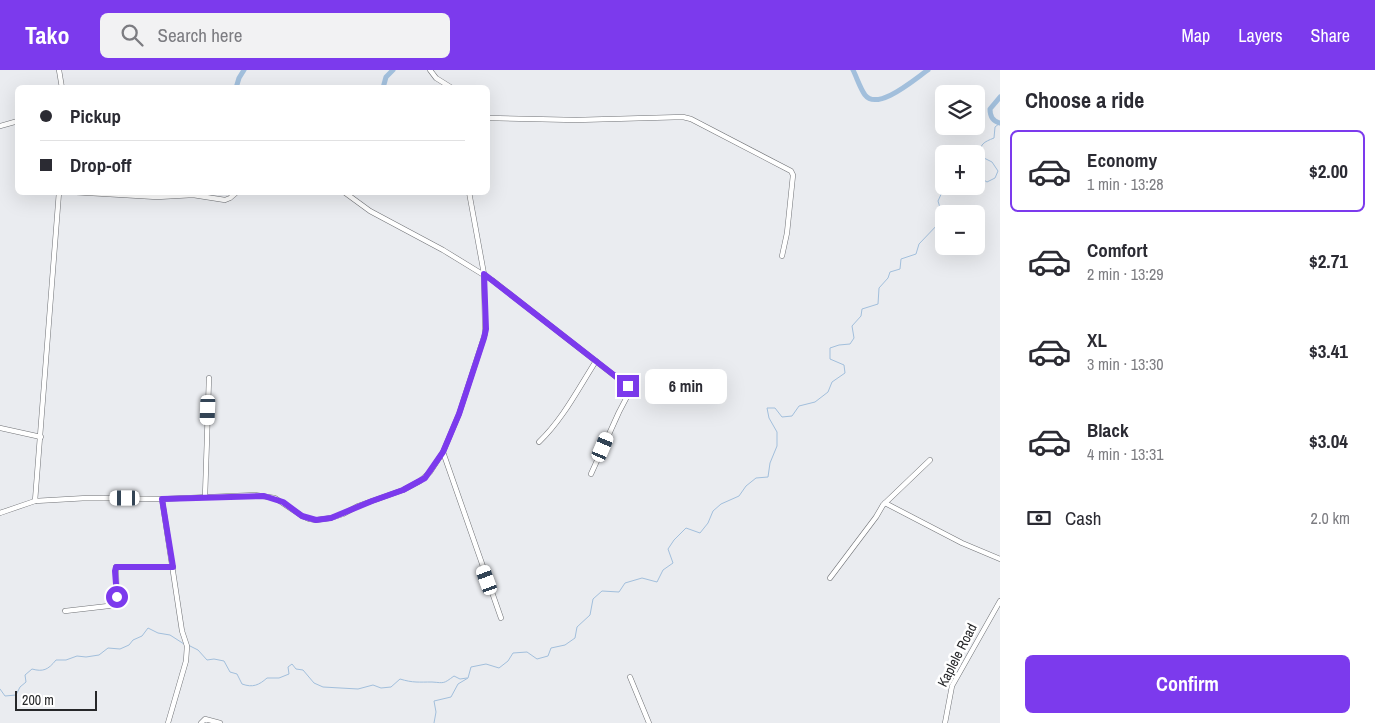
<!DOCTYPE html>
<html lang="en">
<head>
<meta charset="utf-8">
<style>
	body { margin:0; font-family:"Archivo Narrow",sans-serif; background:#f2f2f3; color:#2b2b33; height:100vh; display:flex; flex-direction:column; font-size:19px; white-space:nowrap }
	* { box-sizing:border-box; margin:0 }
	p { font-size:16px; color:#7c7c81 }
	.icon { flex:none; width:28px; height:28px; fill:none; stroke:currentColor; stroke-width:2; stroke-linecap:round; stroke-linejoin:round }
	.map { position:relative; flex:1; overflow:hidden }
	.drawer { display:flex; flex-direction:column; background:#fff; width:375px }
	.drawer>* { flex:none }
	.top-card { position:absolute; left:15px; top:15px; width:475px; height:110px; border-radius:8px; box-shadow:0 5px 20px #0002; display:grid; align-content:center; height:110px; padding:0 25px; background:#fff }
	.buttons { position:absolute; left:935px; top:15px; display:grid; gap:10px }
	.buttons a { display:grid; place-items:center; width:50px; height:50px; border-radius:8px; background:#fff; box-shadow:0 5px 20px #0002; font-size:25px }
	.scale { position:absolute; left:15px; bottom:12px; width:82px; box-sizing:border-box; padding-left:5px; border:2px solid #262729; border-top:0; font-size:14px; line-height:18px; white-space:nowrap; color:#262729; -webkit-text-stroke:4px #fff; paint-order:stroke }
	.end { position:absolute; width:22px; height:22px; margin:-11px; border:6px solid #7c3aed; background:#fff; box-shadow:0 0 0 2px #fff }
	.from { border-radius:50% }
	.bubble { position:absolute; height:35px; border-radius:8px; background:#fff; box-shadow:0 5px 20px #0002; font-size:16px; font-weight:700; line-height:35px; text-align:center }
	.car { position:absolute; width:15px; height:30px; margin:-15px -8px; border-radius:6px; box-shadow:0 0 4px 1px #0007; background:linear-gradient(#fff 24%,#345 0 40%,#fff 0 76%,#345 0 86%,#fff 0) }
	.top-card b { display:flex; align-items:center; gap:18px; height:48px; font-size:19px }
	.top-card b+b { border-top:1px solid #e1e1e2 }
	.top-card i { width:12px; height:12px; background:#2b2b33 }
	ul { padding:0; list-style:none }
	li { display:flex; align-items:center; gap:15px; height:82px; margin:0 10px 8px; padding:0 15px; border:2px solid transparent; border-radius:8px }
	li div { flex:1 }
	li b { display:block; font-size:19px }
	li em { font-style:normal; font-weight:700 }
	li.active { border-color:#7c3aed }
	li>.icon { width:45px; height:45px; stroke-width:1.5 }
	h2 { padding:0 25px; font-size:22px; line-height:60px }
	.pay { display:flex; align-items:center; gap:12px; height:55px; padding:0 25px; font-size:19px }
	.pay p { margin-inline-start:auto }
	.primary-button { display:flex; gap:10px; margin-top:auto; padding:10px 25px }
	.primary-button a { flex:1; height:58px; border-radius:8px; background:#7c3aed; color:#fff; font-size:20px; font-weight:700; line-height:58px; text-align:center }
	header { display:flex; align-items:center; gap:30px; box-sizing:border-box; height:70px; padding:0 25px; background:#7c3aed; color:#fff }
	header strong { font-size:24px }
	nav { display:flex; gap:28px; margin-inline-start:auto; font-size:18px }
	.search { width:350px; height:45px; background:#f2f2f3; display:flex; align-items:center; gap:12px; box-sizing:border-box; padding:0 18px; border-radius:8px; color:#7c7c81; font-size:19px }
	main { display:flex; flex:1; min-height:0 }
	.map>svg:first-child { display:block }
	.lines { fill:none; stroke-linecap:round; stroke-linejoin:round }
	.stream { stroke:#a2bfdc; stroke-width:1 }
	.river { stroke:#a2bfdc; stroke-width:5 }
	.minor-casing { stroke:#6f7175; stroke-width:5.5 }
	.minor { stroke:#fff; stroke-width:4.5 }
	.route { stroke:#7c3aed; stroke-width:6 }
	.labels { text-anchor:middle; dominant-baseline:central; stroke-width:5; stroke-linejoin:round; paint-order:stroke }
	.street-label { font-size:14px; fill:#262729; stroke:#fff }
</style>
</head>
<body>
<header>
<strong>Tako</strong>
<div class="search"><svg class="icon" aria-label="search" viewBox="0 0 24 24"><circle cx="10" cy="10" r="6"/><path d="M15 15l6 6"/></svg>Search here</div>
<nav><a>Map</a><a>Layers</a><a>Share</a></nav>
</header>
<main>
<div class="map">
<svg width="1000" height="653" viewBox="0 0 1000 653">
	<rect width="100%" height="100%" fill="#eaecf0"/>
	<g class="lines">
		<g class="stream">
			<path d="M976 105 987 112 995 108 998 101 992 92 980 86C979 74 984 72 994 68L995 57 1000 53"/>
			<path d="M188 575 198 580 207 590 214 589 224 591 230 602 237 604 242 614C253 618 259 615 267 608H279L289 604 288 597 292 594 296 599 303 600 314 613 323 617 358 619 373 615 381 618 391 617 400 609C413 613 419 612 432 612 445 613 443 614 454 606L460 609 467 608"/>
			<path d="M0 619 5 626 16 625 20 617 26 612 25 605 32 599C43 602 48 600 56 590H66L77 586 86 587 99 585 108 578 120 579 129 575 133 570 142 566 148 558 158 563 170 565 184 574"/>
			<polyline points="434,653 436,642 434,631 451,627 458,614 468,608 471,597 486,594 499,598 508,591 513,583 527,582 537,589 548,586 551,578 565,575 575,568 577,557 590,545 593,529 602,521 619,522 625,513 642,508 657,512 663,500 673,493 668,479 674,470 686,458 700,463 708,453 713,441 721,434 739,426 746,416 756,408 768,407 770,393 777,376 777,362 769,348 767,338 775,338 782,347 792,346 799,336 815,332 828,322 832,312 845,303 844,295 830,289 830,278 839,275 850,274 854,268 852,256 861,246 862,239 878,234 879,218 888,208 890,202 900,199 901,189 916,184 919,174 940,152 941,141 938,131 943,120 946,116"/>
		</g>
		<g class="river">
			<path d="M853 0C857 8 860 18 865 25 878 42 917 7 928 0"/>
			<polyline points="236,18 239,8 244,0"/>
			<polyline points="383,18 386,7 393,0"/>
			<path d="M1000 27 990 39C990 46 992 51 1000 53"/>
		</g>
		<defs>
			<g id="minor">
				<polyline points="59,0 62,18"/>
				<polyline points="430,0 436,8 452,18"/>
				<polyline points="488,48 576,50 683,47 691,49 791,101 793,105 787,163 782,186"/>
				<polyline points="0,56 18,51"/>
				<polyline points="72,122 157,127 193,125 225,130 230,128 237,122"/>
				<polyline points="344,122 370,141 443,180 492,210 629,317 630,321 619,342 591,404"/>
				<polyline points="0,358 41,367"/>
				<path d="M539 372C563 349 578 319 596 291"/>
				<polyline points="443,382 501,548"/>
				<polyline points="205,427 209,308"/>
				<polyline points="162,429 182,561 187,576 186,591 168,653"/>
				<polyline points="35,431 59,122"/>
				<polyline points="885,433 962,473 1000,489"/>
				<polyline points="0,443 35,431 87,428 162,429 255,425 275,428 302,446 309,449 316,450 331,448 343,444 358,436 403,420 420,411 430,402 443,382 459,344 485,264 484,204 469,122"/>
				<polyline points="830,508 876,447 883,435 930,390"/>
				<polyline points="65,541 117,535 116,497 173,497"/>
				<polyline points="630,607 649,653"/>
				<polyline points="201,653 205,649 220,653"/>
				<polyline points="945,653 952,616 1000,531"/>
			</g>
		</defs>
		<use href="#minor" class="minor-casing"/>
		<use href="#minor" class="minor"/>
	</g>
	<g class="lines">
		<polyline class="route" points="117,527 115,501 116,497 173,497 162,429 264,426 283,432 302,446 316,450 331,448 372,431 403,420 425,408 443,382 459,344 484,268 486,259 484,204 628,316"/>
	</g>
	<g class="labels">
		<g class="street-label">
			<text transform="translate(957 585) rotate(-63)">Kaplele Road</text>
		</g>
	</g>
</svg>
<div class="buttons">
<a><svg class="icon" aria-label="layers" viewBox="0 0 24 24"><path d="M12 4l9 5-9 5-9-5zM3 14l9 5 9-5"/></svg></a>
<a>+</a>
<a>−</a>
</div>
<div class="scale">200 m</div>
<i class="end from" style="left:117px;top:527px"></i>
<i class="end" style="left:628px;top:316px"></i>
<div class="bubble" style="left:645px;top:299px;width:82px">6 min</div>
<i class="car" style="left:208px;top:340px;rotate:182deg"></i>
<i class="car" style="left:603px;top:377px;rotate:23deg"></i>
<i class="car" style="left:125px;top:428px;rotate:270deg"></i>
<i class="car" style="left:487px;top:510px;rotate:340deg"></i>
<div class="top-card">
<b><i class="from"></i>Pickup</b>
<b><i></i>Drop-off</b>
</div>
</div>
<section class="drawer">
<h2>Choose a ride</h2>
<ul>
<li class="active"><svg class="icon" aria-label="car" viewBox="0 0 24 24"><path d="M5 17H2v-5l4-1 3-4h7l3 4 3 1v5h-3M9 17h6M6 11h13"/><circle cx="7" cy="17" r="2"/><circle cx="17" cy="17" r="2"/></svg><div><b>Economy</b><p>1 min · 13:28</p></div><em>$2.00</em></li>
<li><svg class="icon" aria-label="car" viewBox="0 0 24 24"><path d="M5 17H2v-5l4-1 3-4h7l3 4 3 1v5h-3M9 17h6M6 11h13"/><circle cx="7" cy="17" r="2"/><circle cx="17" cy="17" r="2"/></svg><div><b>Comfort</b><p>2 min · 13:29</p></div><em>$2.71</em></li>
<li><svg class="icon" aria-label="car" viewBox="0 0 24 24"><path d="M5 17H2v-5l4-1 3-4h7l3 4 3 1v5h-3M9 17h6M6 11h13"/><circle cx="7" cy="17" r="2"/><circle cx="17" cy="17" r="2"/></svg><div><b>XL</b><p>3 min · 13:30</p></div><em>$3.41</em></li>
<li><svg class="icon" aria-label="car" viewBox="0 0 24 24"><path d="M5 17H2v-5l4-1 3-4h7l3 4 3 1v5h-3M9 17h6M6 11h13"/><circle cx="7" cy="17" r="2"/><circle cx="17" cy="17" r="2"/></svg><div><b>Black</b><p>4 min · 13:31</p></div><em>$3.04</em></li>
</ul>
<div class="pay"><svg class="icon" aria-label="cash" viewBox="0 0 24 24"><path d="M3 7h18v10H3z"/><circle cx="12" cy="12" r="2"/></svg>Cash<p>2.0 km</p></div>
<div class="primary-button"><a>Confirm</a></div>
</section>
</main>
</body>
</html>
